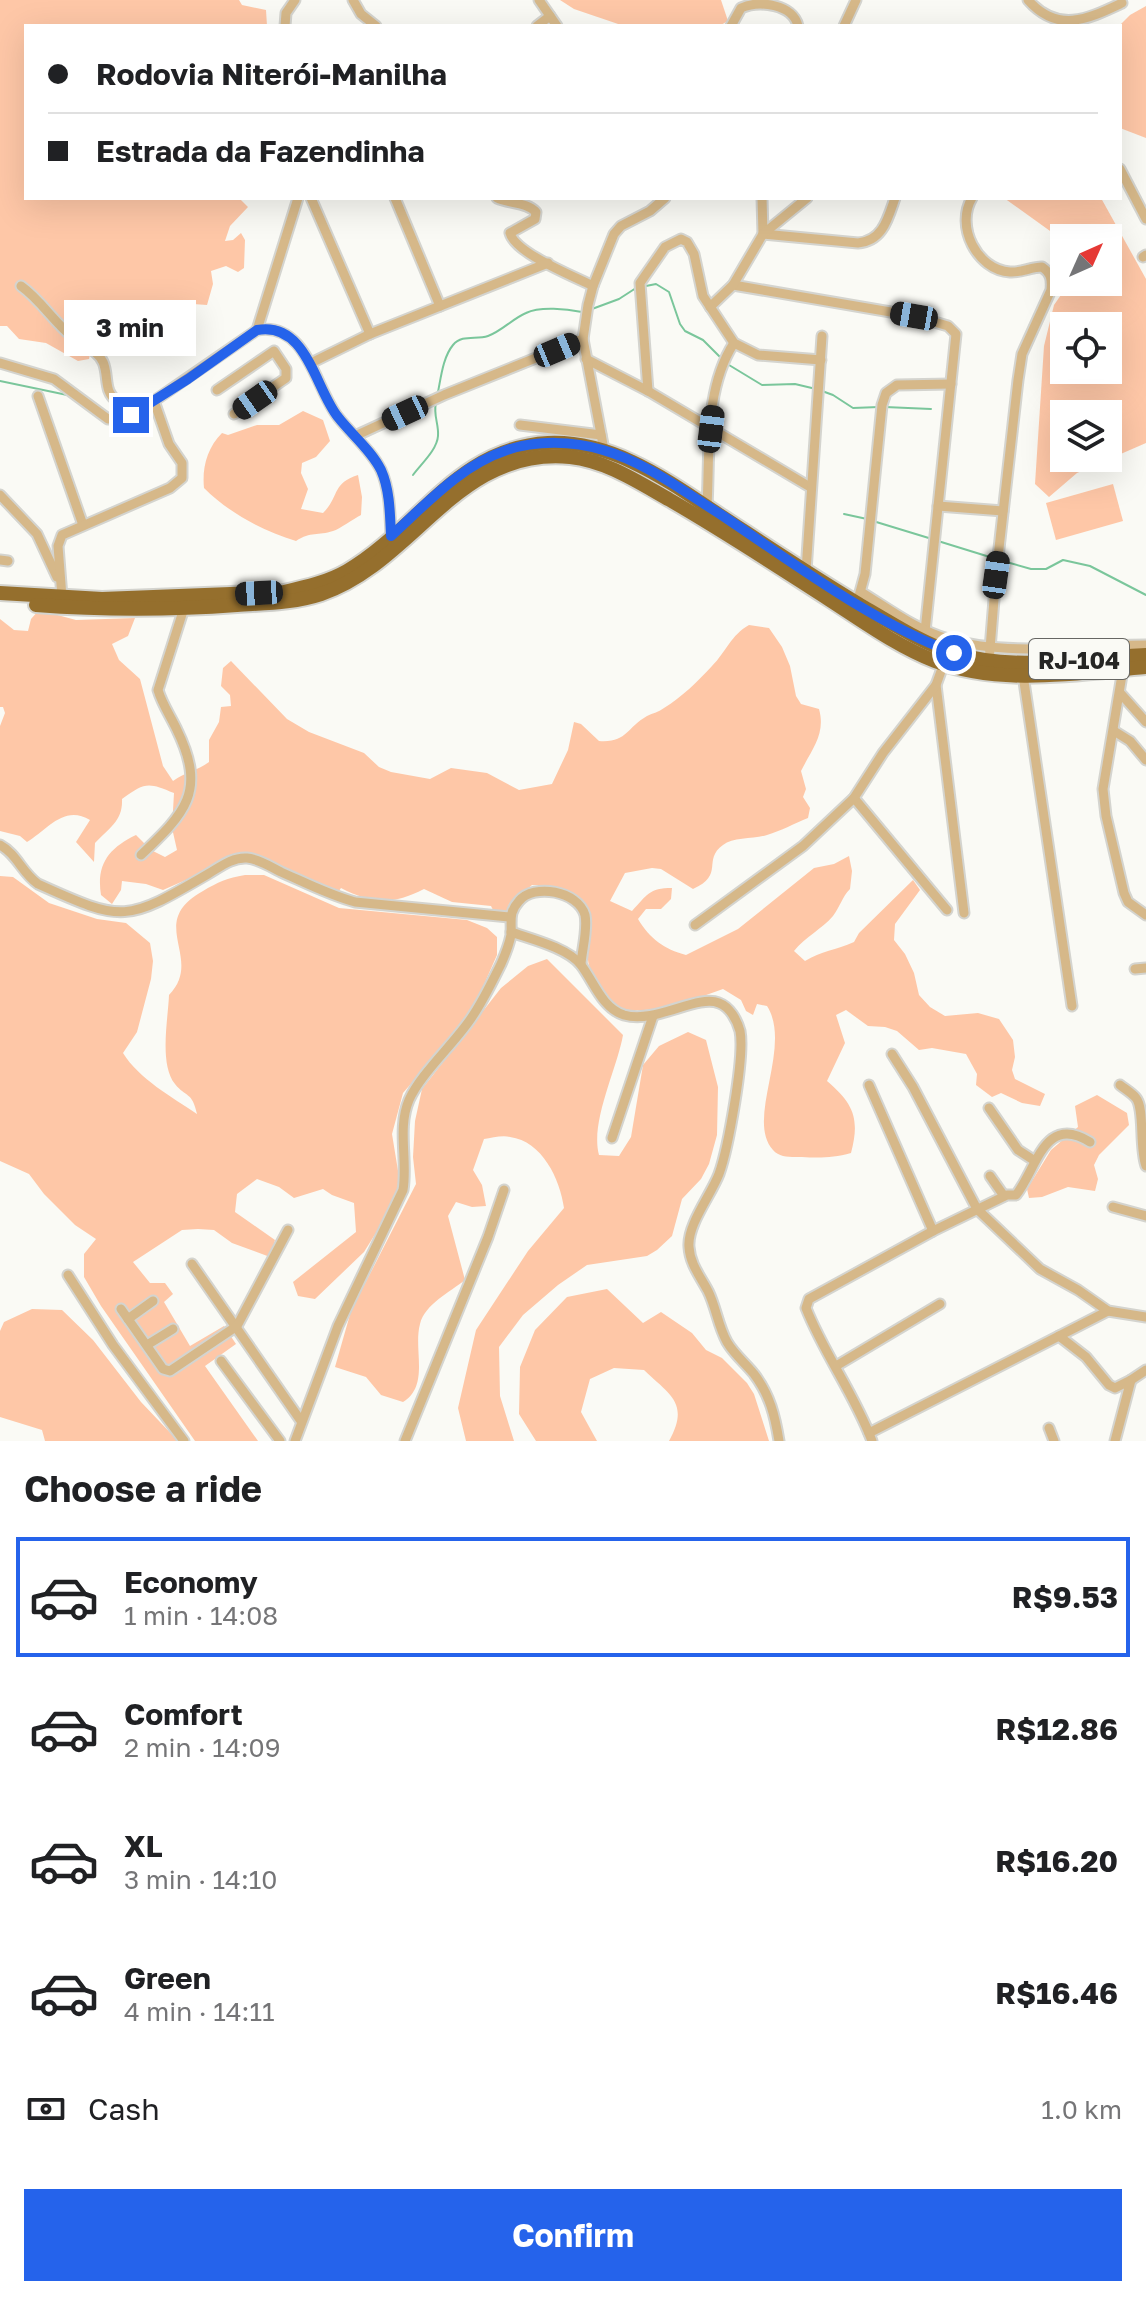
<!DOCTYPE html>
<html lang="en">
<head>
<meta charset="utf-8">
<style>
	body { margin:0; font-family:"Golos Text",sans-serif; background:#f6f6f6; color:#202124; height:100vh; display:flex; flex-direction:column; font-size:30px; white-space:nowrap }
	* { box-sizing:border-box; margin:0 }
	p { font-size:26px; color:#757577 }
	.icon { flex:none; width:44px; height:44px; fill:none; stroke:currentColor; stroke-width:2; stroke-linecap:round; stroke-linejoin:round }
	.map { position:relative; height:1441px; overflow:hidden }
	.sheet { display:flex; flex-direction:column; background:#fff; flex:1 }
	.sheet>* { flex:none }
	.guide { position:absolute; left:24px; top:24px; width:1098px; height:176px; border-radius:0px; box-shadow:0 8px 32px #0002; display:grid; align-content:center; height:176px; padding:0 24px; background:#fff }
	.needle { width:52px; rotate:45deg }
	.tools { position:absolute; left:1050px; top:224px; display:grid; gap:16px }
	.tools a { display:grid; place-items:center; width:72px; height:72px; border-radius:0px; background:#fff; box-shadow:0 8px 32px #0002; font-size:40px }
	.end { position:absolute; width:36px; height:36px; margin:-18px; border:10px solid #2563eb; background:#fff; box-shadow:0 0 0 4px #fff }
	.from { border-radius:50% }
	.bubble { position:absolute; height:56px; border-radius:0px; background:#fff; box-shadow:0 8px 32px #0002; font-size:26px; font-weight:700; line-height:56px; text-align:center }
	.car { position:absolute; width:24px; height:48px; margin:-24px -12px; border-radius:10px; box-shadow:0 0 6px 2px #0007; background:linear-gradient(#222 24%,#8ab4d8 0 40%,#222 0 76%,#8ab4d8 0 86%,#222 0) }
	.guide b { display:flex; align-items:center; gap:28px; height:76px; font-size:30px }
	.guide b+b { border-top:2px solid #e0e0e0 }
	.guide i { width:20px; height:20px; background:#202124 }
	ul { padding:0; list-style:none }
	li { display:flex; align-items:center; gap:24px; height:120px; margin:0 16px 12px; padding:0 8px; border:4px solid transparent; border-radius:0px }
	li div { flex:1 }
	li b { display:block; font-size:30px }
	li em { font-style:normal; font-weight:700 }
	li.selected { border-color:#2563eb }
	li>.icon { width:72px; height:72px; stroke-width:1.5 }
	h2 { padding:0 24px; font-size:36px; line-height:96px }
	.pay { display:flex; align-items:center; gap:20px; height:88px; padding:0 24px; font-size:30px }
	.pay p { margin-inline-start:auto }
	.action { display:flex; gap:16px; margin-top:auto; padding:16px 24px }
	.action a { flex:1; height:92px; border-radius:0px; background:#2563eb; color:#fff; font-size:32px; font-weight:700; line-height:92px; text-align:center }
	.map>svg:first-child { display:block }
	.green { fill:#fec7a7; fill-rule:evenodd }
	.lines { fill:none; stroke-linecap:round; stroke-linejoin:round }
	.stream { stroke:#7ac69b; stroke-width:2 }
	.minor-casing { stroke:#d4d4cf; stroke-width:13 }
	.highway-casing { stroke:#d4d4cf; stroke-width:18 }
	.minor { stroke:#d6b889; stroke-width:9 }
	.highway { stroke:#956f2d; stroke-width:14 }
	.route { stroke:#2563eb; stroke-width:10 }
	.labels { text-anchor:middle; dominant-baseline:central; stroke-width:7; stroke-linejoin:round; paint-order:stroke }
	.shield { fill:#fafaf5; stroke:#666663; stroke-width:2 }
	.shield-label { font-size:24px; font-weight:bold; fill:#262624 }
</style>
</head>
<body>
<div class="map">
<svg width="1146" height="1441" viewBox="0 0 1146 1441">
	<rect width="100%" height="100%" fill="#fafaf5"/>
	<g class="green">
		<polygon points="0,0 239,0 242,5 266,10 267,26 26,26 26,198 228,198 230,200 239,198 248,207 230,226 225,241 233,240 241,233 245,240 244,268 238,272 226,266 211,271 213,284 207,305 193,304 177,315 156,308 150,325 134,322 108,328 105,324 86,324 77,332 83,348 90,354 89,359 78,361 46,343 19,339 7,326 0,326"/>
		<polygon points="560,0 721,0 728,21 719,26 624,26 574,9"/>
		<polygon points="1146,6 1146,138 1120,128 1119,26 1130,15"/>
		<path d="M1004 198H1101L1146 279V443L1077 473 1049 497 1035 484 1044 346 1054 305 1070 282H1108V238H1064V241ZM1064 326H1108V370H1064ZM1064 414H1108V458H1064Z"/>
		<path d="M303 411 323 420 330 441 316 457 302 463 301 473 308 489 301 509 323 513C340 496 331 484 358 475L362 497 361 515C353 519 340 529 333 531 318 536 311 531 296 541 263 531 229 513 204 488 202 468 207 448 222 433L228 435 257 425H279Z"/>
		<polygon points="1113,484 1123,521 1056,540 1046,503"/>
		<path d="M39 610 76 620 135 618 128 636 112 644 119 660 140 679 163 766 173 781C185 772 197 771 209 762V740L219 722 221 707 231 706 230 695 221 686 223 668 231 661 287 719 309 732 364 753 379 767 391 772 430 779 451 768 487 773 519 790 552 784 568 750 574 722 581 724 599 741C627 743 626 728 647 716 653 713 659 712 664 708 682 697 697 682 712 666 726 652 731 635 749 625L769 628 782 647 790 666 796 696 801 704 819 709C826 734 812 749 801 771L806 789 803 797 810 808 808 818C795 823 781 831 767 835 754 839 733 837 723 845 702 860 725 875 693 889L661 869 652 868 625 873 610 901 632 911C647 895 649 888 672 888L671 899 661 909H646L638 919C650 939 664 949 686 955L738 929 814 868 834 864 849 856 852 871 850 889C842 897 840 907 833 916 822 929 805 937 794 951L805 961C821 951 836 950 854 942L859 933 913 880 920 890 895 924 894 940 905 954 914 973 919 995 930 1007 945 1016 978 1013 999 1019 1013 1040 1015 1057 1012 1070 1015 1079 1045 1094 1040 1106 1022 1103 1001 1093 992 1097 976 1085 977 1074 966 1054 932 1048 919 1050 897 1031 885 1027 868 1026 846 1010 836 1015 845 1043 827 1081C854 1104 860 1119 851 1153 833 1158 819 1158 802 1157 791 1157 780 1158 773 1150 745 1119 793 1047 767 1006L757 1004 753 1015 746 1011 741 1000 723 989 667 1009 620 1011C607 997 595 984 589 965 585 951 592 935 589 921 585 893 557 884 532 885L509 904 507 913 493 910 491 906 452 902 424 889C393 905 372 904 341 888L336 895 245 854 163 890 146 884 122 881 121 890 112 904 101 895C96 864 109 848 136 835L151 850 165 857 177 850 172 828 174 793C148 782 145 782 122 799 123 821 109 828 95 843L94 862 76 842 90 820C64 804 47 830 27 842L20 836 0 831V726L5 713 3 707H0V619L14 630 28 631 31 619Z"/>
		<path d="M245 875H264L339 908 467 920 487 928 497 937V955L471 1014 403 1093 392 1134 400 1183 379 1228 364 1252 315 1299 298 1296 293 1282 356 1232 354 1203 332 1195 323 1189 294 1198 279 1187 257 1179 237 1194 235 1212 275 1240 270 1257 232 1243 214 1230 198 1229 182 1230 133 1262 150 1283H165L173 1294 164 1302 190 1346 224 1326 236 1344 205 1366 258 1441H195L101 1306 84 1277V1254L96 1239 75 1225 44 1194 29 1174 0 1161V876L13 877 49 903 97 919 126 923 150 943 153 961 151 979 137 1032 123 1053C139 1079 172 1097 197 1114 192 1091 186 1098 175 1084 159 1064 168 1020 169 995 205 958 145 923 203 891 218 882 227 878 245 875Z"/>
		<path d="M547 959 623 1035C617 1069 590 1122 599 1155L619 1156 631 1137 643 1065 659 1046 688 1032 706 1040 718 1087 717 1135 709 1164 701 1179 682 1199 672 1236 657 1250 647 1256 587 1265 558 1285 523 1315 499 1347 500 1396 514 1441H466L458 1408 476 1330 528 1251 564 1208C560 1179 542 1141 510 1137 502 1135 492 1138 484 1139L473 1170 482 1185 486 1206 472 1207 456 1202 448 1216 465 1280C450 1292 425 1304 420 1324 413 1350 430 1385 403 1402L381 1395 366 1377 335 1367 351 1311 416 1184 413 1157 415 1121 422 1089 501 988 528 966Z"/>
		<polygon points="1097,1095 1127,1113 1129,1125 1099,1155 1094,1165 1098,1179 1095,1191 1068,1187 1042,1197 1029,1198 1027,1189 1051,1150 1078,1127 1075,1106"/>
		<path d="M607 1289 643 1323 661 1312 692 1333 706 1350 722 1358 747 1383 754 1394 769 1441H669C690 1403 670 1395 644 1370L614 1368 590 1379 581 1412 597 1441H536L519 1414 520 1367 535 1330 567 1297Z"/>
		<polygon points="32,1309 62,1310 93,1340 141,1402 178,1441 45,1441 42,1430 0,1417 0,1331 4,1322"/>
	</g>
	<g class="lines">
		<g class="stream">
			<polyline points="646,286 656,284 669,292 680,324 685,331 703,340 721,358"/>
			<polyline points="592,309 619,299 636,288"/>
			<polyline points="729,365 762,385 795,384 816,389"/>
			<polyline points="0,381 72,396"/>
			<polyline points="822,391 833,395 853,408 879,407"/>
			<path d="M438 392C441 377 443 357 453 345 462 334 476 340 488 336 502 331 512 319 526 313 540 306 567 309 582 312"/>
			<polyline points="885,407 931,409"/>
			<path d="M413 475C421 464 437 450 438 436 439 424 433 415 436 403"/>
			<polyline points="844,514 867,519"/>
			<polyline points="873,521 932,539"/>
			<polyline points="938,541 993,558"/>
			<polyline points="1003,561 1031,569 1046,569 1063,560 1090,566 1146,595"/>
		</g>
		<defs>
			<g id="minor">
				<polyline points="353,0 361,14 376,26"/>
				<polyline points="539,0 557,26"/>
				<path d="M1028 0C1058 34 1088 19 1122 3"/>
				<polyline points="285,26 286,13 295,0"/>
				<polyline points="537,26 550,16"/>
				<path d="M731 26 741 8C759 0 793 4 798 26"/>
				<polyline points="844,26 856,0"/>
				<polyline points="1120,169 1146,219"/>
				<polyline points="311,198 370,334"/>
				<polyline points="395,198 440,306"/>
				<path d="M497 198C510 204 527 202 536 212L535 219 510 233C515 253 573 276 593 286"/>
				<path d="M762 198 763 234 858 243C883 241 888 218 895 198"/>
				<path d="M972 198C955 226 977 270 1010 272 1021 273 1031 267 1042 267 1051 273 1052 279 1051 290L1022 354 1018 380 996 575 989 661"/>
				<polyline points="1143,257 1146,255"/>
				<polyline points="733,285 914,316 948,326 956,334 924,641"/>
				<path d="M21 286C42 301 54 323 74 338 84 346 97 350 103 362 109 375 103 392 117 401H154L257 330C307 321 315 388 338 417 352 435 371 450 381 470 390 490 390 514 391 536"/>
				<polyline points="710,307 733,285 763,234 807,198"/>
				<polyline points="257,330 298,198"/>
				<polyline points="586,359 648,391 810,487"/>
				<polyline points="0,363 54,379 108,419 131,415 149,402"/>
				<polyline points="311,363 370,334 548,263"/>
				<polyline points="217,390 274,351 286,369 286,378 234,414"/>
				<polyline points="648,391 640,283 665,247 681,239 687,242 694,254 703,296 734,343 758,355 821,360"/>
				<polyline points="38,396 83,525"/>
				<polyline points="520,425 601,435"/>
				<polyline points="355,436 444,395 583,339"/>
				<polyline points="604,450 583,339 588,305 593,286 614,234 621,226 650,211 665,198"/>
				<polyline points="0,495 37,534 57,577"/>
				<path d="M707 506C710 453 704 389 734 343"/>
				<polyline points="938,506 1003,511"/>
				<polyline points="0,560 8,561"/>
				<polyline points="806,571 822,336"/>
				<path d="M861 592C889 609 916 630 948 639 1008 657 1084 645 1146 645"/>
				<polyline points="859,596 865,574 882,405 886,393 897,385 951,384"/>
				<polyline points="62,597 58,546 62,535 170,488 182,478 182,463 169,444 154,401"/>
				<polyline points="1123,669 1103,789 1106,816 1124,893 1128,902 1146,915"/>
				<polyline points="1023,675 1072,1006"/>
				<polyline points="936,685 964,913"/>
				<polyline points="1121,694 1146,722"/>
				<polyline points="1114,731 1130,741 1146,760"/>
				<polyline points="854,798 947,910"/>
				<path d="M0 845C17 854 22 873 38 884 124 923 126 922 208 874 220 867 232 857 247 858 259 859 271 867 281 872 306 883 329 895 355 902L509 917"/>
				<path d="M141 855C185 813 207 792 177 730 171 717 162 704 158 690L184 608"/>
				<polyline points="695,925 803,846 854,798 883,753 936,685 944,663"/>
				<path d="M511 932C531 939 568 948 581 965 594 982 602 1008 624 1015 656 1024 697 994 719 1003 730 1007 737 1020 740 1031 745 1056 728 1149 719 1174 711 1195 687 1225 689 1247 690 1264 700 1276 708 1291 716 1307 718 1326 727 1342 734 1354 745 1363 754 1374 770 1395 775 1416 779 1441"/>
				<polyline points="1135,969 1146,968"/>
				<polyline points="892,1054 913,1087 977,1209 1040,1269 1078,1290 1108,1311 1146,1317"/>
				<polyline points="869,1085 933,1231"/>
				<path d="M1120 1085C1125 1089 1132 1093 1136 1098 1145 1109 1139 1147 1146 1166"/>
				<polyline points="989,1108 1018,1150 1035,1161"/>
				<polyline points="612,1138 653,1016"/>
				<polyline points="990,1176 1004,1196"/>
				<polyline points="1113,1207 1146,1216"/>
				<polyline points="192,1264 301,1421"/>
				<polyline points="68,1275 113,1345 184,1441"/>
				<polyline points="121,1309 163,1369 170,1371 237,1326 288,1230"/>
				<polyline points="128,1319 153,1301"/>
				<polyline points="1059,1336 1108,1311"/>
				<polyline points="147,1345 173,1329"/>
				<polyline points="221,1361 280,1441"/>
				<polyline points="836,1366 940,1304"/>
				<polyline points="1131,1380 1146,1370"/>
				<polyline points="1049,1428 1054,1441"/>
				<polyline points="869,1433 1059,1336 1086,1357 1109,1385 1115,1388 1131,1380 1115,1441"/>
				<path d="M295 1441 338 1326 403 1190C408 1161 397 1128 409 1100 421 1073 455 1043 472 1017 483 1001 492 982 501 964 505 955 509 945 511 935 512 921 508 913 519 901 534 883 578 891 585 915 588 929 582 950 581 964"/>
				<polyline points="405,1441 488,1237 504,1190"/>
				<path d="M872 1441C855 1395 824 1354 806 1308L809 1299 933 1231 1007 1195H1016C1037 1169 1044 1113 1090 1142"/>
			</g>
			<g id="highway">
				<path d="M0 593 102 599 284 592C306 587 328 582 347 571 419 529 456 448 548 443 612 440 667 480 718 514 767 546 816 579 867 609 895 625 922 643 953 653 1014 672 1083 658 1146 655"/>
				<path d="M36 605C103 610 170 610 237 605 265 603 294 603 321 594 415 562 457 446 570 457 607 461 638 482 670 500 724 531 777 566 830 600 864 622 897 646 935 661 1001 686 1078 673 1146 667"/>
			</g>
		</defs>
		<use href="#minor" class="minor-casing"/>
		<use href="#highway" class="highway-casing"/>
		<use href="#minor" class="minor"/>
		<use href="#highway" class="highway"/>
	</g>
	<g class="lines">
		<path class="route" d="M131 415 188 379 257 330C307 321 315 389 338 417 352 435 371 450 381 470 390 490 390 515 391 536 426 504 461 465 507 450 537 440 573 441 603 450 645 462 683 491 720 514 792 562 873 623 954 653"/>
	</g>
	<g class="labels">
		<rect class="shield" x="1029" y="639" width="100" height="40" rx="6"/>
		<g class="shield-label">
			<text x="1079" y="659">RJ-104</text>
		</g>
	</g>
</svg>
<div class="tools">
<a><svg class="needle" viewBox="-14 -14 28 28"><path d="M0-13l5 13h-10z" fill="#e53935"/><path d="M0 13l5-13h-10z" fill="#757577"/></svg></a>
<a><svg class="icon" aria-label="locate" viewBox="0 0 24 24"><circle cx="12" cy="12" r="6"/><path d="M12 2v4M12 18v4M2 12h4M18 12h4"/></svg></a>
<a><svg class="icon" aria-label="layers" viewBox="0 0 24 24"><path d="M12 4l9 5-9 5-9-5zM3 14l9 5 9-5"/></svg></a>
</div>
<i class="end from" style="left:954px;top:653px"></i>
<i class="end" style="left:131px;top:415px"></i>
<div class="bubble" style="left:64px;top:300px;width:132px">3 min</div>
<i class="car" style="left:914px;top:316px;rotate:280deg"></i>
<i class="car" style="left:557px;top:350px;rotate:67deg"></i>
<i class="car" style="left:255px;top:400px;rotate:235deg"></i>
<i class="car" style="left:405px;top:413px;rotate:245deg"></i>
<i class="car" style="left:711px;top:429px;rotate:7deg"></i>
<i class="car" style="left:996px;top:575px;rotate:8deg"></i>
<i class="car" style="left:259px;top:593px;rotate:267deg"></i>
<div class="guide">
<b><i class="from"></i>Rodovia Niterói-Manilha</b>
<b><i></i>Estrada da Fazendinha</b>
</div>
</div>
<section class="sheet">
<h2>Choose a ride</h2>
<ul>
<li class="selected"><svg class="icon" aria-label="car" viewBox="0 0 24 24"><path d="M5 17H2v-5l4-1 3-4h7l3 4 3 1v5h-3M9 17h6M6 11h13"/><circle cx="7" cy="17" r="2"/><circle cx="17" cy="17" r="2"/></svg><div><b>Economy</b><p>1 min · 14:08</p></div><em>R$9.53</em></li>
<li><svg class="icon" aria-label="car" viewBox="0 0 24 24"><path d="M5 17H2v-5l4-1 3-4h7l3 4 3 1v5h-3M9 17h6M6 11h13"/><circle cx="7" cy="17" r="2"/><circle cx="17" cy="17" r="2"/></svg><div><b>Comfort</b><p>2 min · 14:09</p></div><em>R$12.86</em></li>
<li><svg class="icon" aria-label="car" viewBox="0 0 24 24"><path d="M5 17H2v-5l4-1 3-4h7l3 4 3 1v5h-3M9 17h6M6 11h13"/><circle cx="7" cy="17" r="2"/><circle cx="17" cy="17" r="2"/></svg><div><b>XL</b><p>3 min · 14:10</p></div><em>R$16.20</em></li>
<li><svg class="icon" aria-label="car" viewBox="0 0 24 24"><path d="M5 17H2v-5l4-1 3-4h7l3 4 3 1v5h-3M9 17h6M6 11h13"/><circle cx="7" cy="17" r="2"/><circle cx="17" cy="17" r="2"/></svg><div><b>Green</b><p>4 min · 14:11</p></div><em>R$16.46</em></li>
</ul>
<div class="pay"><svg class="icon" aria-label="cash" viewBox="0 0 24 24"><path d="M3 7h18v10H3z"/><circle cx="12" cy="12" r="2"/></svg>Cash<p>1.0 km</p></div>
<div class="action"><a>Confirm</a></div>
</section>
</body>
</html>
